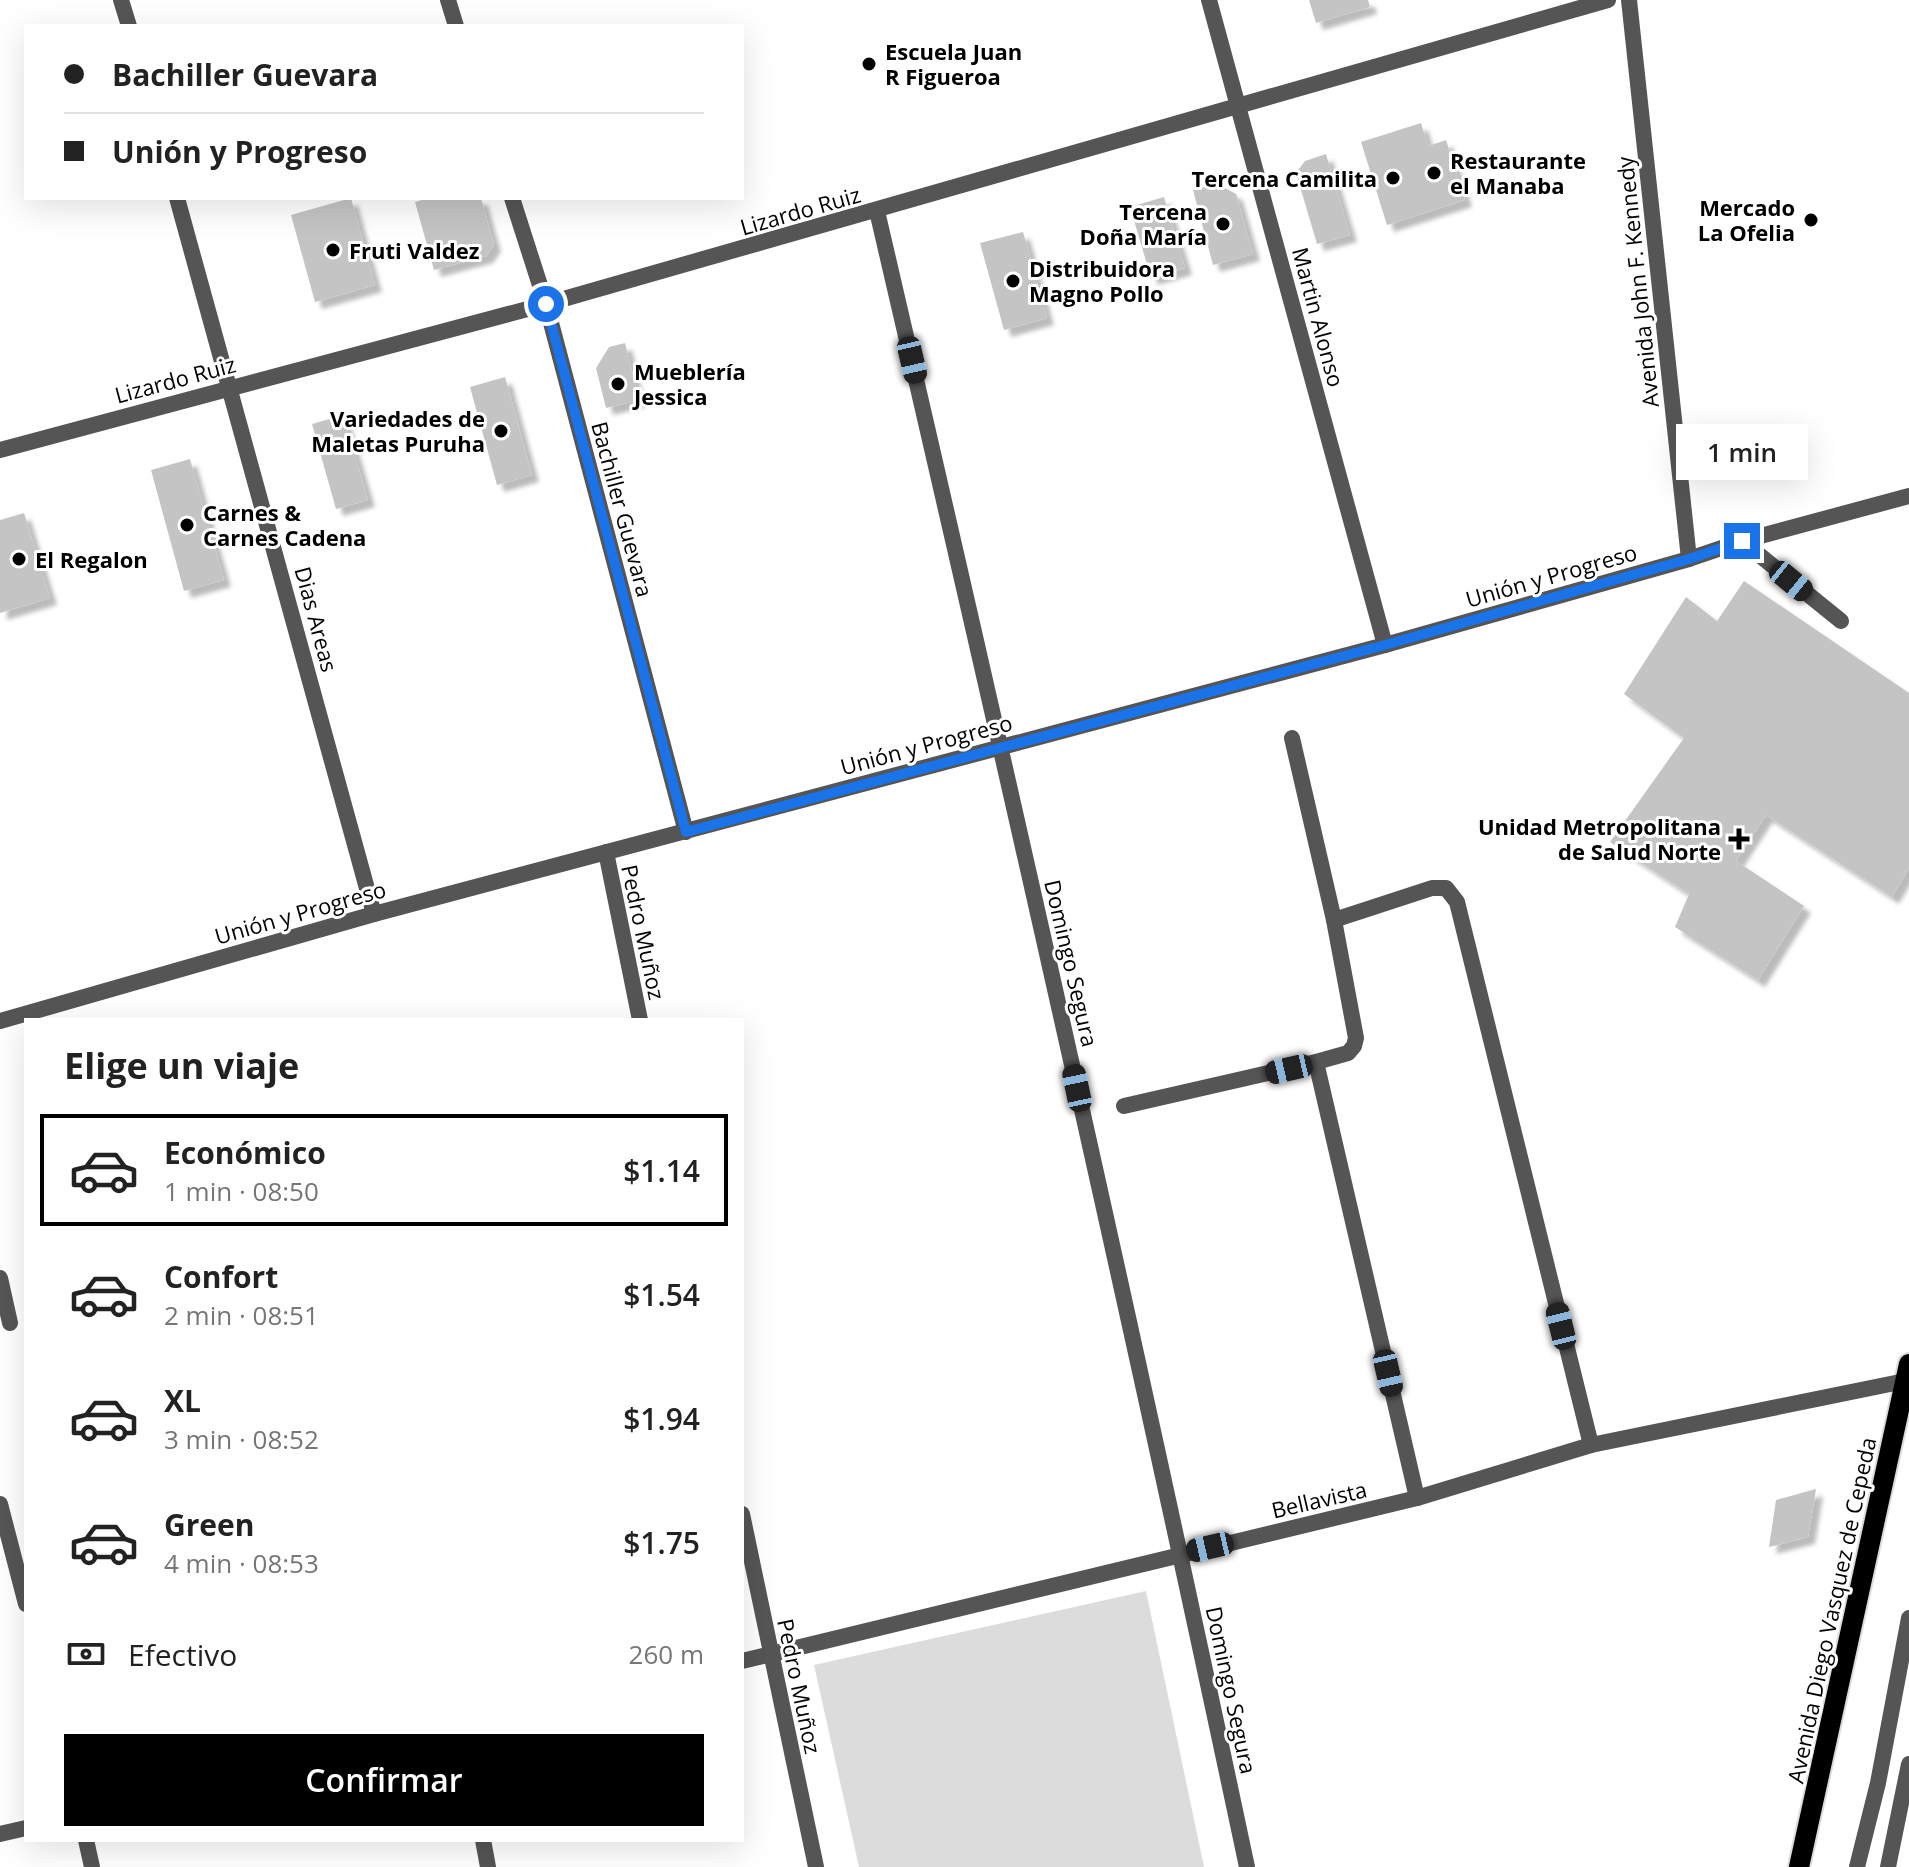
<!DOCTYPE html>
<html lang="es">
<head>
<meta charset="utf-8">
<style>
	body { margin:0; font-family:"Open Sans",sans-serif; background:#f6f6f6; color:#222; height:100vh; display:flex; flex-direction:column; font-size:30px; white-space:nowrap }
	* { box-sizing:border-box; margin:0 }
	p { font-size:26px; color:#767676 }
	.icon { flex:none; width:44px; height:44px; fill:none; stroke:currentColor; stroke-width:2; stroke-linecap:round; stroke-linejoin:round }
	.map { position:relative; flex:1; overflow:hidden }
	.drawer { position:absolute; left:24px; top:1018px; width:720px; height:824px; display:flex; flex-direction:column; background:#fff; border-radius:0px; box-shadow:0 8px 32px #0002 }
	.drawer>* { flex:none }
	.hud { position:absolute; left:24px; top:24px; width:720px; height:176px; border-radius:0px; box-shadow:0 8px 32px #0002; display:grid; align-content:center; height:176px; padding:0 40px; background:#fff }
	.end { position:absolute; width:36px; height:36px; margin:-18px; border:10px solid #1a73e8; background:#fff; box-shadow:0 0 0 4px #fff }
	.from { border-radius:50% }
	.bubble { position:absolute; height:56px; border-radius:0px; background:#fff; box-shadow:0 8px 32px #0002; font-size:26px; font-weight:600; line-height:56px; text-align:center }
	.car { position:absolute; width:24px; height:48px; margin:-24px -12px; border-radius:10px; box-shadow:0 0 6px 2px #0007; background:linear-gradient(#222 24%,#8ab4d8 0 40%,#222 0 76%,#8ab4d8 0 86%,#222 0) }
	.hud b { display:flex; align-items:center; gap:28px; height:76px; font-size:30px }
	.hud b+b { border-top:2px solid #e0e0e0 }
	.hud i { width:20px; height:20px; background:#222 }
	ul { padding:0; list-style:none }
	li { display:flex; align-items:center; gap:24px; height:112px; margin:0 16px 12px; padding:0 24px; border:4px solid transparent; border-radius:0px }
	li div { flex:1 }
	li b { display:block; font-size:30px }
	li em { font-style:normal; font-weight:600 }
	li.selected { border-color:#000 }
	li>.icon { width:72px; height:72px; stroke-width:1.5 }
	h2 { padding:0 40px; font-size:36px; line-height:96px }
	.pay { display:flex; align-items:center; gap:20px; height:88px; padding:0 40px; font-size:30px }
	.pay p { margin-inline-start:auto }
	.cta { display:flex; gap:16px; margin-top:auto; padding:16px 40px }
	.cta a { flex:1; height:92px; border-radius:0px; background:#000; color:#fff; font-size:32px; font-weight:600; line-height:92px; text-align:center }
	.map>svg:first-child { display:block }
	.green { fill:#dcdcdc }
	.building { fill:#c4c4c4; filter:url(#shadow) }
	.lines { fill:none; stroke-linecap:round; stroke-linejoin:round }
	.primary-casing { stroke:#dbdbdb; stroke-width:24 }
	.service { stroke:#555; stroke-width:16 }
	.minor { stroke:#555; stroke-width:16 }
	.primary { stroke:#000; stroke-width:20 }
	.route { stroke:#1a73e8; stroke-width:10 }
	.poi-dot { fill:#000; stroke:#fff; stroke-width:3 }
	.labels { text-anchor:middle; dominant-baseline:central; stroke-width:6; stroke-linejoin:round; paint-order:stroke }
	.poi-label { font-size:22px; font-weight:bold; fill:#000; stroke:#fff; text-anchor:start }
	.street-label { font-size:22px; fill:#000; stroke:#fff }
</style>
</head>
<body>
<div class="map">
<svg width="1909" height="1867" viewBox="0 0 1909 1867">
	<defs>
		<filter id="shadow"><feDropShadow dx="7" dy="7" stdDeviation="2" flood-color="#0004"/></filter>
	</defs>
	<rect width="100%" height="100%" fill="#fff"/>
	<polygon class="green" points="1146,1591 1204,1867 859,1867 814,1665"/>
	<g class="building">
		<polygon points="1309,0 1368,0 1370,7 1316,23"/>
		<polygon points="1421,123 1428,146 1446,140 1465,200 1387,225 1361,142"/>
		<polygon points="1326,154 1350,235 1317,244 1296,173 1305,161"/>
		<polygon points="1216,183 1236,194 1253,254 1213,265 1193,190"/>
		<polygon points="1164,197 1185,268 1151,278 1130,207"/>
		<polygon points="351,198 375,285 315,302 291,215"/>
		<polygon points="429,198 481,198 494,245 486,256 434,270 415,202"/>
		<polygon points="1023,232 1047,318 1004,330 980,243"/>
		<polygon points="625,343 639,400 606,408 596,368 609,347"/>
		<polygon points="505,377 532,475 497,485 470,387"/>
		<polygon points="343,415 368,500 336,509 312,424"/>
		<polygon points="190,459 224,580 184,591 151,470"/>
		<polygon points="24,513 50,598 0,613 0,520"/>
		<polygon points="1744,581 1909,693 1909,868 1892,897 1766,815 1736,861 1804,906 1758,980 1675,927 1689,894 1610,842 1684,738 1624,694 1686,597 1717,621"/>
		<polygon points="1816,1489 1808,1537 1769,1547 1776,1500"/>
	</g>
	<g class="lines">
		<defs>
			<polyline id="primary" points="1799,1867 1909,1364"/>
		</defs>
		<use href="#primary" class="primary-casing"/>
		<g class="service">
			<polyline points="1742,541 1841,621"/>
			<polyline points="1334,920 1432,888 1446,888 1457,902 1591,1445"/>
			<polyline points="1316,1062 1417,1498"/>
			<polyline points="1124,1106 1316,1062 1348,1053 1354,1046 1356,1038 1334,920 1292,738"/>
			<polyline points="0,1278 10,1323"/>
			<polyline points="1857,1867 1878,1783 1909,1618"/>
			<polyline points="1888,1867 1909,1764"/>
		</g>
		<g class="minor">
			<polyline points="121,0 129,26"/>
			<polyline points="448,0 456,26"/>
			<polyline points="1209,0 1385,645"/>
			<polyline points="1629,0 1689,559"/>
			<polyline points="177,198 374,914"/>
			<polyline points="512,198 546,304 686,832"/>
			<path d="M877 211C1005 762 1130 1314 1247 1867"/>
			<polyline points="0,450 546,304 1608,0"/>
			<polyline points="606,852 640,1020"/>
			<polyline points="0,1021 374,914 1385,645 1689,559 1742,541 1909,496"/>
			<polyline points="0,1504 26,1604"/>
			<polyline points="742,1514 816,1867"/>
			<polyline points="742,1661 1417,1498 1591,1445 1905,1381"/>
			<polyline points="0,1834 26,1828"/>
			<polyline points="86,1840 92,1867"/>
			<polyline points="483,1840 488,1867"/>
		</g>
		<use href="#primary" class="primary"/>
	</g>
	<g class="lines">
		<polyline class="route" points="546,304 686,832 1385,645 1689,559 1742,541"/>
	</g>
	<g class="poi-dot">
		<circle cx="869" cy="64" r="8"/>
		<circle cx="1434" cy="173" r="8"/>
		<circle cx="1393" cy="178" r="8"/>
		<circle cx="1811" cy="220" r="8"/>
		<circle cx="1223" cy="224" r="8"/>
		<circle cx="333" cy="250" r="8"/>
		<circle cx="1013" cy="281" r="8"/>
		<circle cx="618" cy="384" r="8"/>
		<circle cx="501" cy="431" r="8"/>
		<circle cx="187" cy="525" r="8"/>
		<circle cx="19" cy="559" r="8"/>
		<path d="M1735 827h8v8h8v8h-8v8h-8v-8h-8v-8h8z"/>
	</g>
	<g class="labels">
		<g class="poi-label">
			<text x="885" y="51">Escuela Juan<tspan x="885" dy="25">R Figueroa</tspan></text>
			<text x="1450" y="160">Restaurante<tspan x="1450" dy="25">el Manaba</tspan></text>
			<text x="1377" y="178" text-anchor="end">Tercena Camilita</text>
			<text x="1795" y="207" text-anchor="end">Mercado<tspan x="1795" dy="25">La Ofelia</tspan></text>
			<text x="1207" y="211" text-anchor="end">Tercena<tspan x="1207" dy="25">Doña María</tspan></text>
			<text x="349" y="250">Fruti Valdez</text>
			<text x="1029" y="268">Distribuidora<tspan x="1029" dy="25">Magno Pollo</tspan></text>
			<text x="634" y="371">Mueblería<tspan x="634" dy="25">Jessica</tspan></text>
			<text x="485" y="418" text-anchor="end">Variedades de<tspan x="485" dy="25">Maletas Puruha</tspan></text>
			<text x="203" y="512">Carnes &amp;<tspan x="203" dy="25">Carnes Cadena</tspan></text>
			<text x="35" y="559">El Regalon</text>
			<text x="1721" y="826" text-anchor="end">Unidad Metropolitana<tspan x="1721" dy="25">de Salud Norte</tspan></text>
		</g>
		<g class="street-label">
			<text transform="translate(800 210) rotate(-16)">Lizardo Ruiz</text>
			<text transform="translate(1637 282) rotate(-96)">Avenida John F. Kennedy</text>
			<text transform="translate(1319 317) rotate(75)">Martin Alonso</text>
			<text transform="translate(175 379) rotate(-15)">Lizardo Ruiz</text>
			<text transform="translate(623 509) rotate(75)">Bachiller Guevara</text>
			<text transform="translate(1551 575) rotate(-16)">Unión y Progreso</text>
			<text transform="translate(317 619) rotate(75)">Dias Areas</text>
			<text transform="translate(926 744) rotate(-15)">Unión y Progreso</text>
			<text transform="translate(300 912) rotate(-16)">Unión y Progreso</text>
			<text transform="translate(644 932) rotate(78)">Pedro Muñoz</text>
			<text transform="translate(1072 963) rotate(77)">Domingo Segura</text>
			<text transform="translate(1319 1499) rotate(-13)">Bellavista</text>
			<text transform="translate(1831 1610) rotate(-78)">Avenida Diego Vasquez de Cepeda</text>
			<text transform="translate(800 1686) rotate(78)">Pedro Muñoz</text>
			<text transform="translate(1232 1690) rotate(78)">Domingo Segura</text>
		</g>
	</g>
</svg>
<i class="end from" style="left:546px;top:304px"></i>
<i class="end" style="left:1742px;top:541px"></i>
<div class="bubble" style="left:1676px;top:424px;width:132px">1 min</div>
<i class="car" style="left:912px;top:360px;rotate:167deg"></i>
<i class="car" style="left:1791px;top:581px;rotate:129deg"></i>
<i class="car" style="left:1289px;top:1069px;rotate:257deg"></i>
<i class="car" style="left:1077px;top:1088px;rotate:348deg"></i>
<i class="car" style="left:1561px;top:1326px;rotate:346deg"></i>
<i class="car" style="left:1388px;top:1373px;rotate:167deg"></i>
<i class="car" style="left:1210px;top:1547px;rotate:257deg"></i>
<div class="hud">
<b><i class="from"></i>Bachiller Guevara</b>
<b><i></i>Unión y Progreso</b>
</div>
<section class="drawer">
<h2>Elige un viaje</h2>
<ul>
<li class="selected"><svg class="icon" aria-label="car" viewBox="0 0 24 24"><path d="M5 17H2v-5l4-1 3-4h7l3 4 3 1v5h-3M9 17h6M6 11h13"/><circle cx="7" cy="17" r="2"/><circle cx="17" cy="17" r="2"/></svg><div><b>Económico</b><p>1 min · 08:50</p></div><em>$1.14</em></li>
<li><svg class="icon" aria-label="car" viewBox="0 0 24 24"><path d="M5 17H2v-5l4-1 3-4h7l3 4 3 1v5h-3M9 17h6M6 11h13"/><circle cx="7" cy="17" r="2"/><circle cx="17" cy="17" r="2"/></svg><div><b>Confort</b><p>2 min · 08:51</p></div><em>$1.54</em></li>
<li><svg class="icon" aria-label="car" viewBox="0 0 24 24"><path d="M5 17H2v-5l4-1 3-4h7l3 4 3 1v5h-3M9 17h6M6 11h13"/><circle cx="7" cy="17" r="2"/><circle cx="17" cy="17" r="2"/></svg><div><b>XL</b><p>3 min · 08:52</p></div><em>$1.94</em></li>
<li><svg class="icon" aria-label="car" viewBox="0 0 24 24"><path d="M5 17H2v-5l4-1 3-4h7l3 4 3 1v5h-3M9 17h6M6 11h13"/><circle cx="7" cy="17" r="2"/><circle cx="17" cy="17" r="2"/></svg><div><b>Green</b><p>4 min · 08:53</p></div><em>$1.75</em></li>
</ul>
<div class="pay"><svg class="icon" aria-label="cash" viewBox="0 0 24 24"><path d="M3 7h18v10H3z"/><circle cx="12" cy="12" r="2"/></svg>Efectivo<p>260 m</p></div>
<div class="cta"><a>Confirmar</a></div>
</section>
</div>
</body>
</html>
